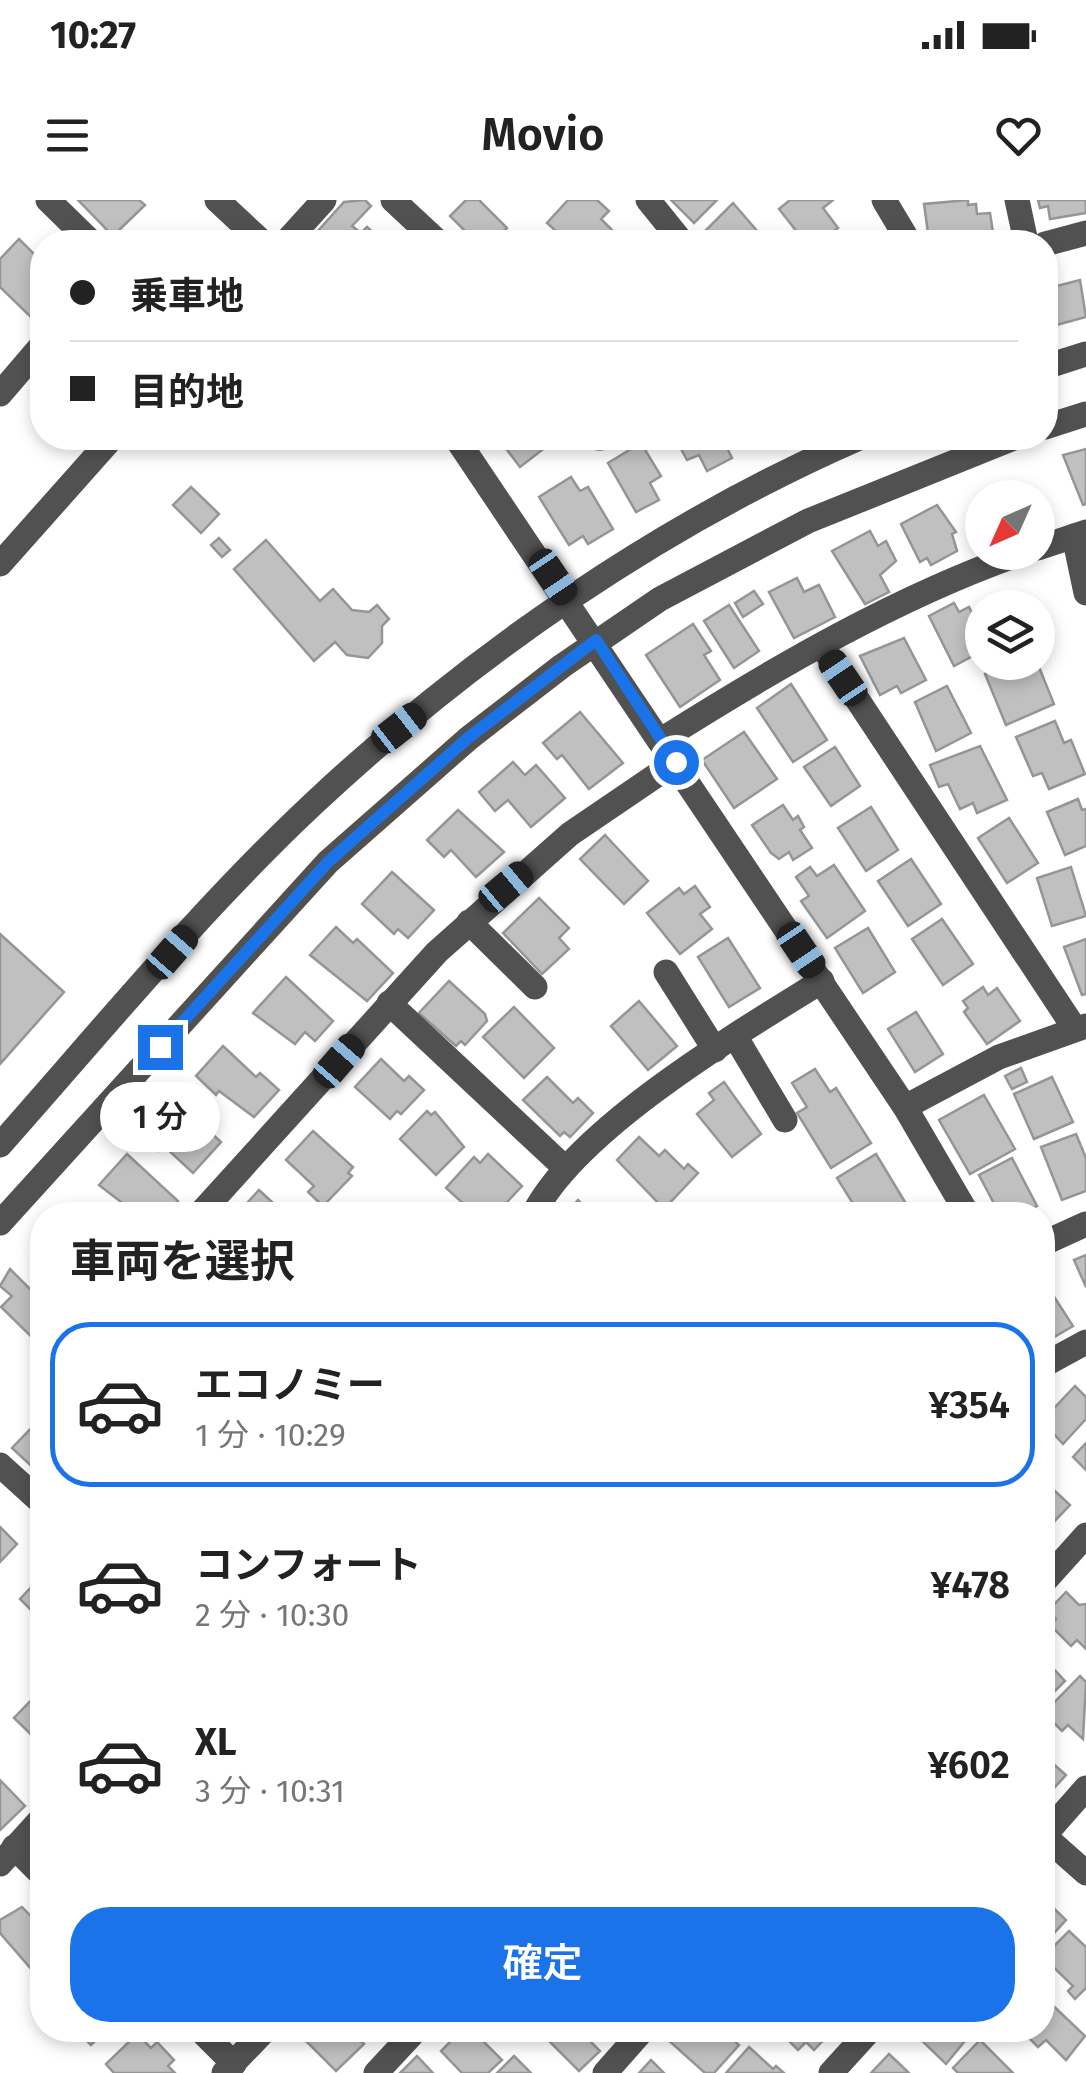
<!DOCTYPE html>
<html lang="ja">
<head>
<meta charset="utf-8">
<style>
	body { margin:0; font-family:"Fira Sans","Noto Sans JP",sans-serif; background:#f2f2f2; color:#222; height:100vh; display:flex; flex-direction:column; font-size:38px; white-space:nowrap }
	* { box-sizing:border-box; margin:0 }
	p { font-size:32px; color:#767676 }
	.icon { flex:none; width:55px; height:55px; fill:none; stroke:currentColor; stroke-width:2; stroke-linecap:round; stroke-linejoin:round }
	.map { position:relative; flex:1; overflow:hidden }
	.side { position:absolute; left:30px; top:1002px; width:1025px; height:840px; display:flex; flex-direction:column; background:#fff; border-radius:40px; box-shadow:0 5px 15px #0003 }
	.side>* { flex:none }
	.banner { position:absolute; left:30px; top:30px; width:1028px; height:220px; border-radius:40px; box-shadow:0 5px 15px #0003; display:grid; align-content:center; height:220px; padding:0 40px; background:#fff }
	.needle { width:65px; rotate:225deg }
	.buttons { position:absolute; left:965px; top:280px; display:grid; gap:20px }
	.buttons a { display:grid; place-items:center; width:90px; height:90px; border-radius:50%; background:#fff; box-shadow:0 5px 15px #0003; font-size:50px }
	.end { position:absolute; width:45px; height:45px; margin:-22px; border:12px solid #1a73e8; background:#fff; box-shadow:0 0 0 5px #fff }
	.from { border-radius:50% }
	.bubble { position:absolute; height:70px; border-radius:35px; background:#fff; box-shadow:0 5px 15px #0003; font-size:32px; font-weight:600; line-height:70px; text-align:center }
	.car { position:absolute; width:30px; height:60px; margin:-30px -15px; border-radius:12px; box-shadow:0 0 8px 2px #0007; background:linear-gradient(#222 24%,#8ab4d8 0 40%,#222 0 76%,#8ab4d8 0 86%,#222 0) }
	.banner b { display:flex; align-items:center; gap:35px; height:95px; font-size:38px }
	.banner b+b { border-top:2px solid #e0e0e0 }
	.banner i { width:25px; height:25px; background:#222 }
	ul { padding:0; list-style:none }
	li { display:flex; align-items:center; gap:30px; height:165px; margin:0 20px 15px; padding:0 20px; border:5px solid transparent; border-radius:40px }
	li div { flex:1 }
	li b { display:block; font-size:38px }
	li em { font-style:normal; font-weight:600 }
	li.current { border-color:#1a73e8 }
	li>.icon { width:90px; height:90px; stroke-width:1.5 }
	h2 { padding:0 40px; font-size:45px; line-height:120px }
	.cta { display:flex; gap:20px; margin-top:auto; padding:20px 40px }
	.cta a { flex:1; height:115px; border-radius:40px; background:#1a73e8; color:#fff; font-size:40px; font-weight:600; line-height:115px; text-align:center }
	.status { display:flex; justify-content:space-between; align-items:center; height:70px; padding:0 50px; background:#fff; direction:ltr }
	.status svg { height:28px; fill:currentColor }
	header { display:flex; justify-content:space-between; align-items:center; height:130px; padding:0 40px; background:#fff; font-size:45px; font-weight:600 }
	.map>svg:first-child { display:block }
	.building { fill:#c0c0c0; stroke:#959595; stroke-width:2.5 }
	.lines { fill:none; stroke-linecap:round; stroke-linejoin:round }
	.minor { stroke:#515151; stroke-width:25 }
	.route { stroke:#1a73e8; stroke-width:12 }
</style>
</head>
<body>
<div class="status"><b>10:27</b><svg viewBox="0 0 49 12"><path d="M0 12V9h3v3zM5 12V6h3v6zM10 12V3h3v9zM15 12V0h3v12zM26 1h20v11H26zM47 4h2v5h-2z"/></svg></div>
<header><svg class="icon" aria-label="menu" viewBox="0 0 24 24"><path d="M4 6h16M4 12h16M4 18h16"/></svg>Movio<svg class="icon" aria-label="heart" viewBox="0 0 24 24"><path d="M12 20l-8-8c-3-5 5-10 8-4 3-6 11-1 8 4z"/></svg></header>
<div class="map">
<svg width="1086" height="1873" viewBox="0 0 1086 1873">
	<rect width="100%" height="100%" fill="#fff"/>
	<g class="building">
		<polygon points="78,0 139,0 145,5 113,36"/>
		<polygon points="365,0 371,6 352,26 361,33 367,27 384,42 318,42 317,32 344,2"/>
		<polygon points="466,0 479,0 507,28 492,42 476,42 450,16"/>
		<polygon points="568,0 597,0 609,11 601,19 616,34 607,42 568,42 547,23"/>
		<polygon points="671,0 717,0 694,23"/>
		<polygon points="790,0 833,0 823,8 838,28 819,42 805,42 779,9"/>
		<polygon points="968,0 968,5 976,4 977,14 990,13 994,39 936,42 935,32 928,33 924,4"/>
		<polygon points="1038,0 1086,0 1086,13 1050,19 1048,6 1040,8"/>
		<polygon points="733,3 765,40 763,42 710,42 703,33"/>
		<polygon points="19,39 42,62 39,67 42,112 34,120 0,87 0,59"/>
		<polygon points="1080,80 1086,117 1045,128 1045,89"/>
		<polygon points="42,174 42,204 32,186"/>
		<polygon points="498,238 547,238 551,243 520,267"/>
		<polygon points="675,238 722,238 732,258 707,271 699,255 687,260"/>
		<polygon points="641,243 661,276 650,283 659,300 636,312 608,263"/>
		<polygon points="1086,249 1086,304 1083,305 1063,255"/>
		<polygon points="571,277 580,291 588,287 613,329 588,344 583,336 569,345 539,297"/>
		<polygon points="191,287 219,314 201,333 173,305"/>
		<polygon points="937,305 956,332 952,334 957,351 931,365 927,358 920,362 901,324"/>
		<polygon points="870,331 878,346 886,341 896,361 880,375 889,392 865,404 832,351"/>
		<polygon points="219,338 230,350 222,357 211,345"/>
		<polygon points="266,340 320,401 333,389 352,410 369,412 377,405 389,419 382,426 382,443 368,458 347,455 335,442 314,461 234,369"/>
		<polygon points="797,378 804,392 819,385 835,417 794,438 769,392"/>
		<polygon points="754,391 763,404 743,417 735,403"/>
		<polygon points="954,403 959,412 969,407 982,432 982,451 954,466 929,416"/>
		<polygon points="729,405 759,451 734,468 704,421"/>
		<polygon points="693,424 711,451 704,455 720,480 680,507 646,455"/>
		<polygon points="904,438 926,480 901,493 897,486 880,495 860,456"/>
		<polygon points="997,462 1037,462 1054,504 1006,525 985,474 999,468"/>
		<polygon points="791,484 827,540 793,562 757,508"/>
		<polygon points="947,486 971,533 936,551 915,502"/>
		<polygon points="580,512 623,563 589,589 562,555 557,559 543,543"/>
		<polygon points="1055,521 1064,543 1071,540 1085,574 1049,589 1042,573 1033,576 1016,537"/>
		<polygon points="744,532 777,579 734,608 702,560"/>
		<polygon points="980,546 1007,600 977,613 973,603 960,609 948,584 939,587 930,565"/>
		<polygon points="835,547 860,586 831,606 804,567"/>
		<polygon points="513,562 525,575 536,565 565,598 531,627 508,600 495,611 479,592"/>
		<polygon points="1078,599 1082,610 1086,609 1086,646 1065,655 1047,612"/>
		<polygon points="783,605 793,620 798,616 804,627 800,630 812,648 793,660 789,652 779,659 771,653 752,625"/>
		<polygon points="871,607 898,650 866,671 838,628"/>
		<polygon points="458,610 504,652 476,677 451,650 444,657 427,640"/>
		<polygon points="1009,618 1038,663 1007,683 978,638"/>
		<polygon points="605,635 648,681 624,704 580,659"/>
		<polygon points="911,659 941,704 908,726 878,681"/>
		<polygon points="834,665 865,711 827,738 801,701 809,696 796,677 810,667 817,676"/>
		<polygon points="1071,667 1086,716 1052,726 1037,678"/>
		<polygon points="392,672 434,710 408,738 398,729 394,734 362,704"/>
		<polygon points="695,686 710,707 700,714 712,729 680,754 647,713 679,688 684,694"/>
		<polygon points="539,698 569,728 559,738 569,749 542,774 503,733"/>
		<polygon points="942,719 973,764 943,785 912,739"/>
		<polygon points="336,727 353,743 357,739 393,773 367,801 310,755"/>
		<polygon points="868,728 895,772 863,793 835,748"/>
		<polygon points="0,734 64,792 0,864"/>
		<polygon points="728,738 760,788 729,807 698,757"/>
		<polygon points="1086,739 1086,794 1082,795 1064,747"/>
		<polygon points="286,777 333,821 315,841 305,832 295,844 253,813"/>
		<polygon points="449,781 485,814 487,821 465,845 461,841 456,846 419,813"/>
		<polygon points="983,787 988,795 997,788 1020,821 987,844 964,812 968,808 963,801"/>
		<polygon points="639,801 677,846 648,870 611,826"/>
		<polygon points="514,807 554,848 524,878 483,837"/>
		<polygon points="916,812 943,854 915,872 888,829"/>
		<polygon points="223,846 256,877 260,873 279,890 254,917 219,891 216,895 196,876"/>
		<polygon points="381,859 404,881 409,876 424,890 401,914 397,911 390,919 355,887"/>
		<polygon points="1021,868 1027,882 1012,889 1005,876"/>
		<polygon points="815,869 830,892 836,888 871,943 831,968 797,913 807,907 792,883"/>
		<polygon points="547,877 573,903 578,898 593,913 570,937 564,932 560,936 523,900"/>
		<polygon points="1052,877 1073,922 1034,939 1014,894"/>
		<polygon points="724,882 761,934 732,957 697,914 714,900 709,893"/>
		<polygon points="984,895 1015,949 970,974 939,920"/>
		<polygon points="174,898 221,942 193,973 163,945 158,951 140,934"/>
		<polygon points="427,911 431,915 435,912 464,947 436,975 400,939"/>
		<polygon points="313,931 353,967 348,973 352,976 323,1006 308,992 314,986 286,960"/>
		<polygon points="1076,934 1086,958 1086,991 1062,1000 1041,947"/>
		<polygon points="639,937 659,956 665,950 684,969 688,964 698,973 664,1009 617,960"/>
		<polygon points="127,954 178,1001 166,1015 138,1015 99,985"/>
		<polygon points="488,954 522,986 495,1015 476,1015 446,988 474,957 480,963"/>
		<polygon points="876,954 911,1012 919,1007 925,1015 860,1015 837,978"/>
		<polygon points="1012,958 1037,1006 1019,1015 1000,1015 979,975"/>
		<polygon points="259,990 286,1015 236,1015"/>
		<polygon points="578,1000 593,1015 564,1015"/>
		<polygon points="1086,1055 1086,1087 1074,1060"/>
		<polygon points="10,1069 42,1101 33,1110 42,1119 42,1147 1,1107 12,1096 0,1086"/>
		<polygon points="1042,1078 1073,1126 1042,1144"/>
		<polygon points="1075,1186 1086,1197 1086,1219 1063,1244 1042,1221"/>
		<polygon points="42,1217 42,1271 40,1274 12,1248"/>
		<polygon points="1086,1243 1086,1270 1073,1257"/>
		<polygon points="1042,1279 1070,1305 1047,1329 1042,1325"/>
		<polygon points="0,1327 17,1344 0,1362"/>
		<polygon points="42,1366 42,1421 20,1399 37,1381 32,1376"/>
		<polygon points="1066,1392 1079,1405 1086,1404 1086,1449 1077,1440 1071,1446 1050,1425 1056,1419 1048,1411"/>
		<polygon points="1049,1464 1065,1481 1042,1504 1042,1468"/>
		<polygon points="1080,1476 1086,1482 1083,1539 1068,1525 1062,1531 1044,1513"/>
		<polygon points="41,1490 42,1491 42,1545 14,1518"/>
		<polygon points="1042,1554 1066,1575 1044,1599 1042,1598"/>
		<polygon points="0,1580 25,1606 0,1630"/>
		<polygon points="1042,1697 1066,1720 1042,1746"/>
		<polygon points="22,1707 42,1728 42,1774 39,1778 0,1733 0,1720"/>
		<polygon points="1069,1731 1086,1747 1086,1788 1075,1799 1068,1791 1073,1786 1043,1757"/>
		<polygon points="1044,1797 1085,1836 1066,1860 1046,1840 1038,1847 1021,1830 1042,1830"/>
		<polygon points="76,1830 106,1830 91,1845"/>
		<polygon points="306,1830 350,1830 364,1844 336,1871 300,1835"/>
		<polygon points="462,1830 472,1830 502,1860 488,1873 462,1873 441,1851"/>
		<polygon points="546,1830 579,1830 600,1851 579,1871 542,1834"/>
		<polygon points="675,1830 722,1830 739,1845 714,1873 705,1873 667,1839"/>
		<polygon points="778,1830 833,1830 814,1850 806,1842 798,1850"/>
		<polygon points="911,1830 974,1830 946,1864"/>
		<polygon points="137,1834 151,1848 157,1842 174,1860 168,1866 175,1873 114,1873 106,1864"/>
		<polygon points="980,1840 1013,1873 958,1873 953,1868"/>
		<polygon points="749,1847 773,1869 776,1866 784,1873 726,1873"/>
		<polygon points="889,1854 909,1873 871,1873"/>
		<polygon points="417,1856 433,1873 400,1873"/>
		<polygon points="514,1856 531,1873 497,1873"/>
		<polygon points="651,1860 664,1873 639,1873"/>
	</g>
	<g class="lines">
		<g class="minor">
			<polyline points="48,0 91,42"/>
			<polyline points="217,0 262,42"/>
			<polyline points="393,0 438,42"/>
			<polyline points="648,0 682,42"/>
			<polyline points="884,0 909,42"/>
			<polyline points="1017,0 1026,42"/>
			<polyline points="286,42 324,0"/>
			<polyline points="1045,44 1086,33"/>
			<polyline points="1045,167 1086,154"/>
			<polyline points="0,194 42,145"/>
			<polyline points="1045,227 1086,214"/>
			<polyline points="456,238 905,907 968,1015"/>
			<polyline points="598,238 601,238"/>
			<polyline points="1074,336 1086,393"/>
			<polyline points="1038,348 1086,332"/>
			<polyline points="0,364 112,238"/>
			<polyline points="822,446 1075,829"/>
			<path d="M661 540C775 468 898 396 1025 352"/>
			<polyline points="469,722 535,787"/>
			<polyline points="666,772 715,850"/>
			<polyline points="389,803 564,967"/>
			<polyline points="735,836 785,920"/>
			<polyline points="905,907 999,857 1086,826"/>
			<path d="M0 945C102 830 201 709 313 604 472 455 660 325 859 238"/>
			<polyline points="199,1015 437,752 570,634 676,562"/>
			<path d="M533 1015C576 929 738 833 822 781"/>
			<polyline points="0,1023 328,662 469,538 562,466 660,399 808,321 1014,238"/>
			<polyline points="1042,1044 1086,1024"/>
			<polyline points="1042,1166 1086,1142"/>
			<polyline points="0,1265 42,1303"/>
			<polyline points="1042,1384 1086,1335"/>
			<polyline points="1042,1634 1086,1673"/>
			<polyline points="1042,1638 1086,1588"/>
			<polyline points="14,1647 42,1675"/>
			<polyline points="0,1664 42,1618"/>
			<polyline points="200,1830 234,1864"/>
			<polyline points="224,1873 265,1830"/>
			<polyline points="376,1873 416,1830"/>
			<polyline points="605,1873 643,1830"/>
			<polyline points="831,1873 870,1830"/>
		</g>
	</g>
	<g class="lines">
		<polyline class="route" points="160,847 328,662 468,538 596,440 676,562"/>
	</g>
</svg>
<div class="buttons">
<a><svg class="needle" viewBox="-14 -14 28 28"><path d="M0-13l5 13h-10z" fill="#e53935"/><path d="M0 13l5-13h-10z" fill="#767676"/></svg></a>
<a><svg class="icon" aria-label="layers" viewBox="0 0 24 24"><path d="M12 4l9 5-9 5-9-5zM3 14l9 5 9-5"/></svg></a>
</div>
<i class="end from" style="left:676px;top:562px"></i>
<i class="end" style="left:160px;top:847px"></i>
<div class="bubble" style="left:100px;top:882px;width:120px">1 分</div>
<i class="car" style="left:553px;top:377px;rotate:146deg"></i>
<i class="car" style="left:843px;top:478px;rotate:326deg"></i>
<i class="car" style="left:399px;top:528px;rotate:52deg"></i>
<i class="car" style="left:506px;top:687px;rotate:50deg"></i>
<i class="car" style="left:801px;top:750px;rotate:146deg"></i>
<i class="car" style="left:172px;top:752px;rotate:41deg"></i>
<i class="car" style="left:339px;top:861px;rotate:41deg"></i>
<div class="banner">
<b><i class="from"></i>乗車地</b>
<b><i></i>目的地</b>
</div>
<section class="side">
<h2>車両を選択</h2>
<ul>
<li class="current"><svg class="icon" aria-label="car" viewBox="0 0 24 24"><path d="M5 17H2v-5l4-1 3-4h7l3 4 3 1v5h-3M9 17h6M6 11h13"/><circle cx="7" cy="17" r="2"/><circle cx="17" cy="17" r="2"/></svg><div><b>エコノミー</b><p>1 分 · 10:29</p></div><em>¥354</em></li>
<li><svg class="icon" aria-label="car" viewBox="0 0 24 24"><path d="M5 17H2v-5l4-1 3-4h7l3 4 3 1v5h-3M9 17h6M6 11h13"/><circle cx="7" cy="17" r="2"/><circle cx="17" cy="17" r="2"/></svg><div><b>コンフォート</b><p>2 分 · 10:30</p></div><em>¥478</em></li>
<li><svg class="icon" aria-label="car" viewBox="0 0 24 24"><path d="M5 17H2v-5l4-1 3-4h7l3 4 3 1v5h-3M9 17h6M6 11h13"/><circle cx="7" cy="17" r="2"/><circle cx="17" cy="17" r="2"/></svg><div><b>XL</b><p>3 分 · 10:31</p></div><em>¥602</em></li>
</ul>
<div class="cta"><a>確定</a></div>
</section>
</div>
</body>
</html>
